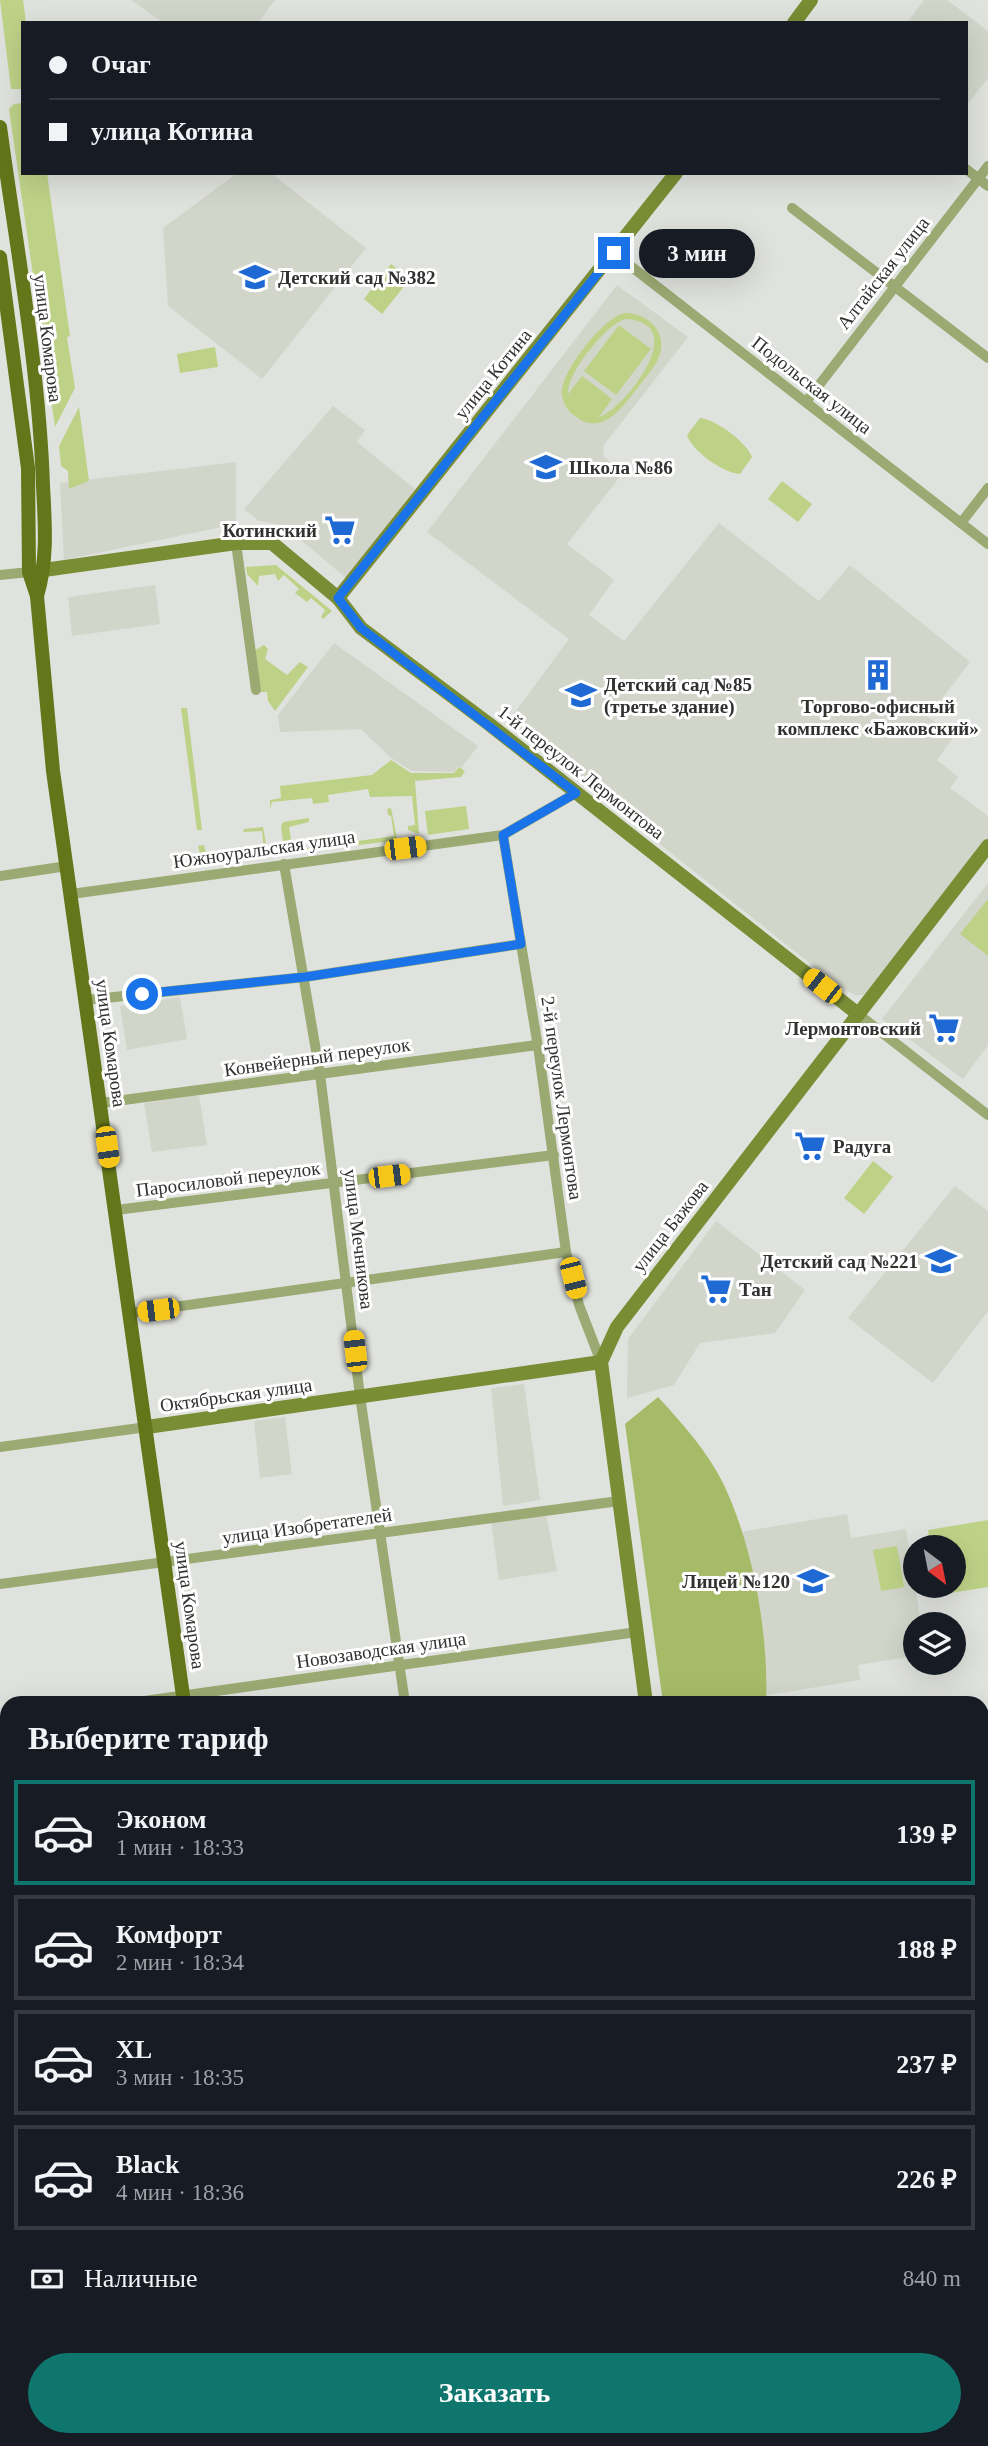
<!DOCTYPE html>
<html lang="ru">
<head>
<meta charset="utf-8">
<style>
	body { margin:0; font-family:"Times New Roman",serif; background:#242831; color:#f1f3f6; height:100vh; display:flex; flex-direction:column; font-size:26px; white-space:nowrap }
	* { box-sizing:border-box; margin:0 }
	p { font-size:23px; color:#9ea1a6 }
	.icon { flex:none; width:38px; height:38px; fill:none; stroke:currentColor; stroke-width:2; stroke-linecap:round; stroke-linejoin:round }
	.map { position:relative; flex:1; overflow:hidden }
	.side { position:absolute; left:0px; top:1696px; width:989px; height:751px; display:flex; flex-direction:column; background:#171b24; border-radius:21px 21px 0 0; box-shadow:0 7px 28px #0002 }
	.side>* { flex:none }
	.guide { position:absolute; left:21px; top:21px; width:947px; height:154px; border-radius:0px; box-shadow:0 7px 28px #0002; display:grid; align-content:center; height:154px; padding:0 28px; background:#171b24 }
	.needle { width:46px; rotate:148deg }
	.controls { position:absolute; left:903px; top:1535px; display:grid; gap:14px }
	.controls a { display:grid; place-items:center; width:63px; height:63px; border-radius:50%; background:#171b24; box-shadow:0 7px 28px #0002; font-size:35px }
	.end { position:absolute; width:32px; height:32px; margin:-16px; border:9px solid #1a73e8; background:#fff; box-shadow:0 0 0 4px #fff }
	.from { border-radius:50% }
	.bubble { position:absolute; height:49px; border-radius:24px; background:#171b24; box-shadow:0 7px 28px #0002; font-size:23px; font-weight:800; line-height:49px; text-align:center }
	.car { position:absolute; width:21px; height:42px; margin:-21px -10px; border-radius:9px; box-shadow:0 0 5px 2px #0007; background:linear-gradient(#f5c518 24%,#345 0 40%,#f5c518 0 76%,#345 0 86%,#f5c518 0) }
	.guide b { display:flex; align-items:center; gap:24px; height:66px; font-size:26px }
	.guide b+b { border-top:2px solid #363941 }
	.guide i { width:18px; height:18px; background:#f1f3f6 }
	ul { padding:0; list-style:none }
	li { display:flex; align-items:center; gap:21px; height:105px; margin:0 14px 10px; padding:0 14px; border:4px solid #363941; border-radius:0px }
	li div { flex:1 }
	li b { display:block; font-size:26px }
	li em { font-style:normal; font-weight:800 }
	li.active { border-color:#0f766e }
	li>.icon { width:63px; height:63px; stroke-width:1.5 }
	h2 { padding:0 28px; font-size:32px; line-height:84px }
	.pay { display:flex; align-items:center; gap:18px; height:77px; padding:0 28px; font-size:26px }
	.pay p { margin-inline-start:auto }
	.primary-button { display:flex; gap:14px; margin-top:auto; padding:14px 28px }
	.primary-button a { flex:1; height:80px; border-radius:42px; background:#0f766e; color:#fff; font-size:28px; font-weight:800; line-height:80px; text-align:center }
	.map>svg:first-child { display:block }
	.built { fill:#d2d5ca }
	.green { fill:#bed287; fill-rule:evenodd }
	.forest { fill:#a6bb68 }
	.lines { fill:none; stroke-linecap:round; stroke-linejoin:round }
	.street { stroke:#9ba973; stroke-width:10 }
	.secondary { stroke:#798d35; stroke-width:14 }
	.primary { stroke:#647619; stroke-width:14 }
	.route { stroke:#1a73e8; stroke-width:9 }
	.labels { text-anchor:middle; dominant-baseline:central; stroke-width:6; stroke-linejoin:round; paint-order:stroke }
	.street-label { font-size:19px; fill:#313130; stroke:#fff }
	.poi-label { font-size:19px; font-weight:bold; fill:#313130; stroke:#fff; text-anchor:start }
</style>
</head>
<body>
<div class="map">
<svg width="988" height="2446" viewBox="0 0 988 2446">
	<rect width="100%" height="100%" fill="#e0e2dd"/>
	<g class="built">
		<polygon points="131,0 275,0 258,23 164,23"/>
		<polygon points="924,0 947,0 988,31 988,78 966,106 966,23 907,23"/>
		<polygon points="237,173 271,173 366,248 262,379 168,306 163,228"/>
		<polygon points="617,285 688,337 604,445 603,456 623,473 567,544 614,580 589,615 624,641 719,523 819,601 850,565 970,662 928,717 954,736 937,760 958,777 950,788 988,816 988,838 864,995 855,995 840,987 507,723 569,639 427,532"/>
		<polygon points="333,406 365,430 357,442 415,489 346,578 283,525 259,521 244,509"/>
		<polygon points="236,462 236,524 64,560 60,483"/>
		<polygon points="155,585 160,624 72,636 68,597"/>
		<polygon points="334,643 478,746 461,768 458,766 454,772 412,771 391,758 361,729 280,732 278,715"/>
		<polygon points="988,883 988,1045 963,1079 882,1019"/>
		<polygon points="180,997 187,1039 127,1050 120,1006"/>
		<polygon points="199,1095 207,1145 152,1152 144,1103"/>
		<polygon points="955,1186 988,1211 988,1311 933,1383 848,1318"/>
		<polygon points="716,1221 805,1290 775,1333 700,1343 674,1385 627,1398 628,1339"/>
		<polygon points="524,1384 540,1500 503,1506 491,1388"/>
		<polygon points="285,1417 292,1474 260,1478 254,1421"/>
		<polygon points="546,1514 557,1571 499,1580 491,1521"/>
		<polygon points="847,1514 851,1538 906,1529 921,1624 915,1624 915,1656 858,1665 860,1680 731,1701 704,1538"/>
		<polygon points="426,2440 545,2440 551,2446 435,2446"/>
	</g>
	<g class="green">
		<polygon points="0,0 23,0 26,23 23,23 23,89 11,89"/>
		<polygon points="23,103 23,173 47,173 70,336 67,337 75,388 55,427 9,109 14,104"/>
		<polygon points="391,264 410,279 382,314 364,299"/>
		<path d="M624 313C649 312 670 335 658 359 653 370 643 380 636 390 621 409 602 436 576 417 568 412 563 404 562 395 559 373 603 318 624 313ZM626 319C692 323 625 409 599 417L612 399 582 376 568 394C567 373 607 323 626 319Z"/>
		<polygon points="619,325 651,349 616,395 584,371"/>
		<polygon points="215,347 218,367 180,373 177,354"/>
		<polygon points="79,407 89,481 69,489 68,471 61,466 59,446"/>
		<path d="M700 418C717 420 746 442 752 457L740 474C723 473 692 451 687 435Z"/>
		<polygon points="782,481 812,504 798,522 768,499"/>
		<polygon points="276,565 332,611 323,619 321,617 325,610 311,598 307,602 295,593 299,589 284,575 278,581 275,574 259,576 258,586 247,574 246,567"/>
		<polygon points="264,645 268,649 265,659 287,675 300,662 308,667 275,711 268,701 267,692 261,692 255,650"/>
		<polygon points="181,708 187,708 202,830 197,830"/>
		<polygon points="391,760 411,773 454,773 459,767 465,771 461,777 415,781 419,834 408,830 408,826 415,825 412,796 370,797 368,789 328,795 329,802 313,804 312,798 272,802 270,809 270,800 281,798 280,786 372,775"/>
		<polygon points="466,806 469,829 428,835 425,811"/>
		<polygon points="391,808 397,838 392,841 293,853 284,850 281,826 283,822 309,818 309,822 289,827 293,850 394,836 391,816 388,815 387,809"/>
		<polygon points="263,827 268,856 202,863 198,846 204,845 207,858 264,852 262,831 243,832 244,829"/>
		<polygon points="988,899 988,956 960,934"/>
		<polygon points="873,1161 893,1177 864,1214 844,1198"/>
		<polygon points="988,1520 988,1587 938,1595 936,1586 954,1586 954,1547 930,1547 928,1530"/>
		<polygon points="897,1546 904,1587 881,1591 873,1550"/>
		<polygon points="111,2440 220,2440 221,2446 112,2446"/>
	</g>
	<path class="forest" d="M658 1397C682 1423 707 1451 723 1483 753 1545 769 1635 766 1703H663L625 1424Z"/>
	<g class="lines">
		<g class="street">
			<polyline points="966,169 988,186"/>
			<polyline points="792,208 988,358"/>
			<polyline points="614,253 988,544"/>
			<polyline points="806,402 988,166"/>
			<polyline points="961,523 988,488"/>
			<polyline points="236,543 256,690"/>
			<polyline points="0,575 29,572"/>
			<polyline points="503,835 539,1053 566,1252 579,1305 601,1362"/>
			<polyline points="284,864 320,1074 360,1396 405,1703"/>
			<polyline points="0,876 67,866"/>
			<polyline points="71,894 503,835 576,793"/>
			<polyline points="86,1000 305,977 521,944"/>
			<polyline points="858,1014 988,1115"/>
			<polyline points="101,1103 537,1045"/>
			<polyline points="116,1210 554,1155"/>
			<polyline points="131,1313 566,1252"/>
			<polyline points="0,1447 147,1427"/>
			<polyline points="0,1584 619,1501"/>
			<polyline points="130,1703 637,1632"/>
			<polyline points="0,1720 7,1719"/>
			<polyline points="0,1862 7,1861"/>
			<polyline points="0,1922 7,1968"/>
			<polyline points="0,2016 7,2015"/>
			<polyline points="982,2179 988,2171"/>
			<polyline points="982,2257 988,2262"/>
			<polyline points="982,2399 988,2391"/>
			<polyline points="54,2440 55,2446"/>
			<polyline points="964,2440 972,2446"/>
			<polyline points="302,2446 303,2440"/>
			<polyline points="946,2446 951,2440"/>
		</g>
		<g class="secondary">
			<polyline points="794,23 811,0"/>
			<polyline points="44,570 236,543 272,543 338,598 361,628 489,724 858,1014"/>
			<polyline points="338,598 676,173"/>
			<polyline points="147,1427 601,1362"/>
			<polyline points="646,1703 601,1362 617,1327 988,846"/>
			<polyline points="667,2440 668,2446"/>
		</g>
		<g class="primary">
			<path d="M0 127C16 246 39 365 43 486 45 524 48 559 37 596"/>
			<polyline points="0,257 28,468 29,572 37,596 53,771 184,1703"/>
			<polyline points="393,2440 401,2446"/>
		</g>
	</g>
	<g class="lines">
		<polyline class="route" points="142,994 305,977 521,944 503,835 576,793 361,628 338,598 614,253"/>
	</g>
	<defs>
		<symbol id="school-bare" viewBox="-9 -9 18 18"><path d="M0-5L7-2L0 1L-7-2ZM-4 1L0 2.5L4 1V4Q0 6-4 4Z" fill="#1f69d4" stroke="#fff" stroke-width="2.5" paint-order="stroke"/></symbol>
		<symbol id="supermarket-bare" viewBox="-9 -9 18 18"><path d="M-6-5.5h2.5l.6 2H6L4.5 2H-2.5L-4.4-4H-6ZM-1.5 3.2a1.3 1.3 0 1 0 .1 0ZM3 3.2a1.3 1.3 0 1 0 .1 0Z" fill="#1f69d4" stroke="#fff" stroke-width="2.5" paint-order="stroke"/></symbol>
		<symbol id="building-bare" viewBox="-9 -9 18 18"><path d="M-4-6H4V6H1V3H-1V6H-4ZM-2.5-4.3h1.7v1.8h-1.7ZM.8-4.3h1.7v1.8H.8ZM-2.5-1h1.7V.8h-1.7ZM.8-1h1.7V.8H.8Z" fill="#1f69d4" stroke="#fff" stroke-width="2.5" paint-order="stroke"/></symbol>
	</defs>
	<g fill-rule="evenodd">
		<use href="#school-bare" x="233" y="255" width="44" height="44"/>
		<use href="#school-bare" x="524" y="445" width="44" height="44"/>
		<use href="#supermarket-bare" x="318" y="508" width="44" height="44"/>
		<use href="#building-bare" x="856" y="653" width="44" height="44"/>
		<use href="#school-bare" x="559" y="673" width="44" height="44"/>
		<use href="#supermarket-bare" x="922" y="1006" width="44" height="44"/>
		<use href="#supermarket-bare" x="788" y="1124" width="44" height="44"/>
		<use href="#school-bare" x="919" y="1239" width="44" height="44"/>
		<use href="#supermarket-bare" x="694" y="1267" width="44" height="44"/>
		<use href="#school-bare" x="791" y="1559" width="44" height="44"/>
	</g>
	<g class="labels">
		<g class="street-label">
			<text transform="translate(883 273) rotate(-52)">Алтайская улица</text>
			<text transform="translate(48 338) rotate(83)">улица Комарова</text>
			<text transform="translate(493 374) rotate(-51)">улица Котина</text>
			<text transform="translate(812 385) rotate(38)">Подольская улица</text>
			<text transform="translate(581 772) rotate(38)">1-й переулок Лермонтова</text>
			<text transform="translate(264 849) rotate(-8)">Южноуральская улица</text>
			<text transform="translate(111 1043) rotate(82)">улица Комарова</text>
			<text transform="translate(317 1057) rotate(-8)">Конвейерный переулок</text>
			<text transform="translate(562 1098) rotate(82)">2-й переулок Лермонтова</text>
			<text transform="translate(228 1179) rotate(-7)">Паросиловой переулок</text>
			<text transform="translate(670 1226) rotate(-52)">улица Бажова</text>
			<text transform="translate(359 1239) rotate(83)">улица Мечникова</text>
			<text transform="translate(236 1395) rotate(-8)">Октябрьская улица</text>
			<text transform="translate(307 1526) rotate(-8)">улица Изобретателей</text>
			<text transform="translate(190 1605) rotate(82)">улица Комарова</text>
			<text transform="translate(381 1650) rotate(-8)">Новозаводская улица</text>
		</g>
		<g class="poi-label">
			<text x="278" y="277">Детский сад №382</text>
			<text x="569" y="467">Школа №86</text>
			<text x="317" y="530" text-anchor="end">Котинский</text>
			<text x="604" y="684">Детский сад №85<tspan x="604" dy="22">(третье здание)</tspan></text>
			<text x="878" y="706" text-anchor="middle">Торгово-офисный<tspan x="878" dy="22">комплекс «Бажовский»</tspan></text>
			<text x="921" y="1028" text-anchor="end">Лермонтовский</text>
			<text x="833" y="1146">Радуга</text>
			<text x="918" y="1261" text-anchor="end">Детский сад №221</text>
			<text x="739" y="1289">Тан</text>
			<text x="790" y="1581" text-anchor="end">Лицей №120</text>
		</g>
	</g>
</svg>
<div class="controls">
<a><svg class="needle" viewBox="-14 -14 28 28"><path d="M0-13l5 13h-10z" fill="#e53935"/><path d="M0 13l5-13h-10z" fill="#9ea1a6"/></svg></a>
<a><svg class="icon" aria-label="layers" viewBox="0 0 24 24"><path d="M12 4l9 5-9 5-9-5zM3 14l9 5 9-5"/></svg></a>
</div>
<i class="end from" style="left:142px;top:994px"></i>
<i class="end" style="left:614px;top:253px"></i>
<div class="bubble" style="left:639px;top:229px;width:116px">3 мин</div>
<i class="car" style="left:405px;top:848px;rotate:83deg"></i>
<i class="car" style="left:822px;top:986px;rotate:308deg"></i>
<i class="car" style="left:107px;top:1147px;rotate:172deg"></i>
<i class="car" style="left:389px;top:1176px;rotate:83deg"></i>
<i class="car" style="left:573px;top:1278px;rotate:166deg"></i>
<i class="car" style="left:158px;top:1310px;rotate:263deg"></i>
<i class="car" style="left:355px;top:1351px;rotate:353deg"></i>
<div class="guide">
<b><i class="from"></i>Очаг</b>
<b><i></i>улица Котина</b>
</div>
<section class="side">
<h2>Выберите тариф</h2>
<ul>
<li class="active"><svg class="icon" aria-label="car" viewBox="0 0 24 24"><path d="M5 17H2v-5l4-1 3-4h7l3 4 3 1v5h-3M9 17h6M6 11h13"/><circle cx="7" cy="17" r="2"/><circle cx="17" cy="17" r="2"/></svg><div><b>Эконом</b><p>1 мин · 18:33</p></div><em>139 ₽</em></li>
<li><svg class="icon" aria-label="car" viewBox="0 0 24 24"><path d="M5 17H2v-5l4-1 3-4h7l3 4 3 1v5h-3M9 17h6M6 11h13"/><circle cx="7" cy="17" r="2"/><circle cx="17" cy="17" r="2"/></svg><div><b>Комфорт</b><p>2 мин · 18:34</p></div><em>188 ₽</em></li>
<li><svg class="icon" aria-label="car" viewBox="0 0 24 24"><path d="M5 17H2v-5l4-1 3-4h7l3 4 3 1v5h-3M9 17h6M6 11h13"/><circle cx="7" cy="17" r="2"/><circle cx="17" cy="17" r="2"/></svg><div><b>XL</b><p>3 мин · 18:35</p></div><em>237 ₽</em></li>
<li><svg class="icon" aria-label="car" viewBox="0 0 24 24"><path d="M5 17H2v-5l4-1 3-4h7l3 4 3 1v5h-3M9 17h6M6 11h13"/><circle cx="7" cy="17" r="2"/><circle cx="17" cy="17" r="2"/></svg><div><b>Black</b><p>4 мин · 18:36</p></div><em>226 ₽</em></li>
</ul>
<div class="pay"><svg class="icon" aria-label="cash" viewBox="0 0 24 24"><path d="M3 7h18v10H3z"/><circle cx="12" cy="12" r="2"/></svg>Наличные<p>840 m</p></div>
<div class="primary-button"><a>Заказать</a></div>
</section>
</div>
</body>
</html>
